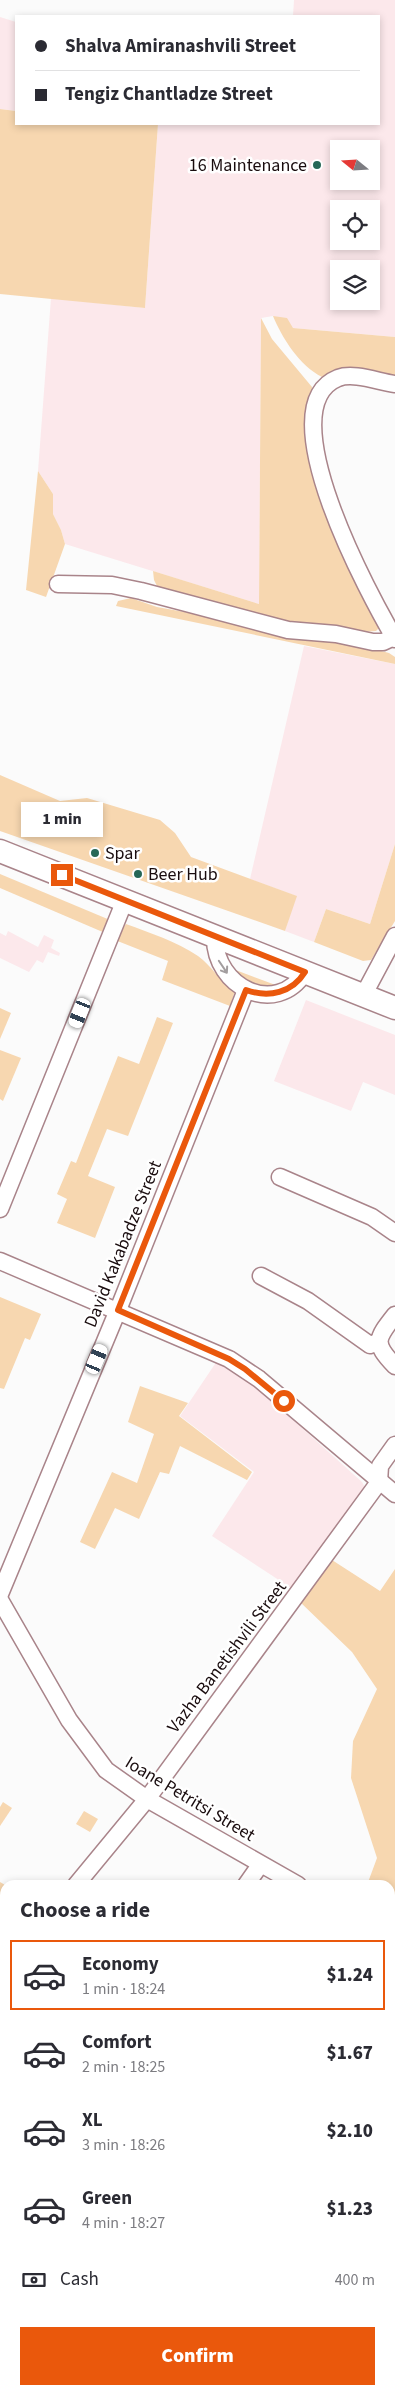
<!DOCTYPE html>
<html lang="en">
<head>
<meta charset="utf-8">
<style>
	body { margin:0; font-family:"Source Sans 3",sans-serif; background:#f7f7f7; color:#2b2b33; height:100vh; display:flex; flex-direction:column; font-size:19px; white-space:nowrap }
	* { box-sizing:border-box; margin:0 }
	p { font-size:16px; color:#7c7c81 }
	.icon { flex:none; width:28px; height:28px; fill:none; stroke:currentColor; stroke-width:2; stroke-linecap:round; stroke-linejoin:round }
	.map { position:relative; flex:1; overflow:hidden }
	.panel { position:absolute; left:0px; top:1880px; width:395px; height:515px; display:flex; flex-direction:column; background:#fff; border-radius:15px 15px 0 0; box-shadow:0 2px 8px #0003 }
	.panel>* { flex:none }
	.banner { position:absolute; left:15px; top:15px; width:365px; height:110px; border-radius:0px; box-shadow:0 2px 8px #0003; display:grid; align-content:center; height:110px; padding:0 20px; background:#fff }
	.needle { width:32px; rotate:288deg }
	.controls { position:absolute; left:330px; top:140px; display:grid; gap:10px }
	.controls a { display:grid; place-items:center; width:50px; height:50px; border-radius:0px; background:#fff; box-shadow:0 2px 8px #0003; font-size:25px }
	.end { position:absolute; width:22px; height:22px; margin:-11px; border:6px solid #ea580c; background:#fff; box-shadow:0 0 0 2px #fff }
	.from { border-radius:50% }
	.bubble { position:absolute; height:35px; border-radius:0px; background:#fff; box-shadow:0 2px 8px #0003; font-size:16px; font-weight:800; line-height:35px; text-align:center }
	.car { position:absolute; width:15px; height:30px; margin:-15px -8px; border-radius:6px; box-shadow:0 0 4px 1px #0007; background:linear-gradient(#fff 24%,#345 0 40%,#fff 0 76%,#345 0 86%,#fff 0) }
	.banner b { display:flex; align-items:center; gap:18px; height:48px; font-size:19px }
	.banner b+b { border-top:1px solid #e1e1e2 }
	.banner i { width:12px; height:12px; background:#2b2b33 }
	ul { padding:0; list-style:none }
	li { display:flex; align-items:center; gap:15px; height:70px; margin:0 10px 8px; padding:0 10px; border:2px solid transparent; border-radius:0px }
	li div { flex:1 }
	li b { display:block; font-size:19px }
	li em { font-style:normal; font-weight:800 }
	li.active { border-color:#ea580c }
	li>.icon { width:45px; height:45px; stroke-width:1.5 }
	h2 { padding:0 20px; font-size:22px; line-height:60px }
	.pay { display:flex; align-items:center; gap:12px; height:55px; padding:0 20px; font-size:19px }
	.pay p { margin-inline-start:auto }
	.primary-button { display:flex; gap:10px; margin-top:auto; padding:10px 20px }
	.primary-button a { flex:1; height:58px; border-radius:0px; background:#ea580c; color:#fff; font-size:20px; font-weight:800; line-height:58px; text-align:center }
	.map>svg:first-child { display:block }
	.built { fill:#fce8eb; fill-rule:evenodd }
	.green { fill:#f7d7b0 }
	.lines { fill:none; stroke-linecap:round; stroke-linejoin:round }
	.street-casing { stroke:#a9848a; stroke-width:19 }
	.secondary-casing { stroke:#a9848a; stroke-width:25 }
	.street { stroke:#fff; stroke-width:16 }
	.secondary { stroke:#fff; stroke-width:22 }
	.oneway { stroke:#a39e9f }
	.route { stroke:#ea580c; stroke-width:6 }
	.poi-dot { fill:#266756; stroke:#fff; stroke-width:2 }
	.labels { text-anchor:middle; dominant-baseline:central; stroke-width:5; stroke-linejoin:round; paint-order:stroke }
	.poi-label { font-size:18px; fill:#190c0e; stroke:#fff; text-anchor:start }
	.street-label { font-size:18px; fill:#190c0e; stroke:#fff }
</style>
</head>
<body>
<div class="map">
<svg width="395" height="2395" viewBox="0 0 395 2395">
	<rect width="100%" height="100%" fill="#fbfbfb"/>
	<g class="built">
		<path d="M294 0H395V337L293 328 273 316 261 318 259 604 65 544 61 530 53 514V494L38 471 51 298 145 308 158 124H379V16H293ZM339 149H371V181H339ZM339 209H371V241H339ZM339 269H371V301H339Z"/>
		<polygon points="0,17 16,22 16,111 0,109"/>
		<polygon points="304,646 395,664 395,844 370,924 326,909 314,942 285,931 296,896 250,879"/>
		<polygon points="8,931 38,947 44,935 54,940 51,948 60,953 59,956 48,952 43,963 37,960 29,972 0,958 0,933 6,936"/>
		<polygon points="306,1000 395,1035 395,1095 363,1082 351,1111 274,1081"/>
		<polygon points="217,1361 245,1377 362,1482 366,1489 291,1588 212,1536 254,1472 180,1416"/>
	</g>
	<g class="green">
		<polygon points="0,109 16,111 16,124 158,124 145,308 0,294"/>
		<path d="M273 316 287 318 293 328 395 337V376L334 370 322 377C300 366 282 338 273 316Z"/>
		<polygon points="261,318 272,339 312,387 307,433 380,627 376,631 363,632 301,625 158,588 154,580 153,571 259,604"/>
		<polygon points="38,471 53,494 53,514 61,530 65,544 46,597 26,590"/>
		<polygon points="131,598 157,607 343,641 389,653 395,657 395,664 116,606 118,601"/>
		<polygon points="0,775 60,801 87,798 160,820 175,833 191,857 297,896 285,931 0,831"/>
		<polygon points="395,844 395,921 371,960 363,961 314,942 326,909 370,924"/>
		<polygon points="0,874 110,920 105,933 0,888"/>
		<path d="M126 924C150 933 176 941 198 956 212 966 220 982 235 991L230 1006 162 980 168 961 115 940Z"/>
		<polygon points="225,966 281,987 256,989"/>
		<polygon points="0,1008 11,1013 0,1039"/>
		<polygon points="157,1017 173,1023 128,1136 107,1129 88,1176 115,1187 95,1238 57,1223 67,1199 57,1194 71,1161 76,1163 118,1056 139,1064"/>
		<polygon points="0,1050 21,1058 3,1101 0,1099"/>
		<polygon points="0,1297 41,1314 30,1340 25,1338 4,1389 0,1388"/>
		<polygon points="140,1386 188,1403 179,1416 252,1472 247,1480 180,1446 169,1474 160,1472 139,1519 115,1508 95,1549 80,1542 112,1472 137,1483 154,1434 128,1422"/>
		<polygon points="332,1560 380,1591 395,1569 395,1932 390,1929 390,1885 367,1885 377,1858 351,1778 353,1741 377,1689 352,1652 299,1601"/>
		<polygon points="3,1802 12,1808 0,1826 0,1807"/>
		<polygon points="84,1811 98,1819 90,1832 76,1824"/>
		<polygon points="0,1882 5,1885 4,1911 0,1908"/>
		<polygon points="395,1988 395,2042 390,2043 390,1990"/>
		<polygon points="0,2240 5,2244 5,2257 0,2264"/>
		<polygon points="395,2293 395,2328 390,2337 390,2301"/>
		<polygon points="395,2349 395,2395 376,2395 377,2390 390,2390 390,2354"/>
	</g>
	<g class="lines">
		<defs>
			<g id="street">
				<path d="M395 384C379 382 354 372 338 378 266 407 371 598 395 639"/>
				<polyline points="58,584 112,585 141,591 288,630 336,634 373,642 383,642 394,637"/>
				<path d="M215 937C214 987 276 1018 305 972"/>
				<polyline points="363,996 395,936"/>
				<polyline points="280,1177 372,1217 395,1233"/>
				<polyline points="0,1209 125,900"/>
				<polyline points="0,1261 229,1359 259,1379 395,1494"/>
				<polyline points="261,1276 308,1301 370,1345 378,1342"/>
				<path d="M395 1315C376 1339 373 1343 395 1366"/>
				<polyline points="0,1594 118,1310 246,990"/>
				<polyline points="0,1600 69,1720 106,1770 147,1799 298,1885"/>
				<polyline points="76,1885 147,1799 379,1482 380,1466 395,1445"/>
				<polyline points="246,1885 260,1865"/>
				<polyline points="390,1937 395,1940"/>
				<polyline points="390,1979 395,1979"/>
				<polyline points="0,2017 5,2009"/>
				<polyline points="390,2047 395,2047"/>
				<polyline points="390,2111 395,2103"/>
				<polyline points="0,2303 5,2296"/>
				<polyline points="390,2347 395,2339"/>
				<polyline points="276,2395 280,2390"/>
			</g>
			<polyline id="secondary" points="0,851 395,1008"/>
		</defs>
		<use href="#street" class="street-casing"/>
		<use href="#secondary" class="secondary-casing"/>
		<use href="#street" class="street"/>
		<use href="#secondary" class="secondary"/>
	</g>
	<defs><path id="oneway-shaft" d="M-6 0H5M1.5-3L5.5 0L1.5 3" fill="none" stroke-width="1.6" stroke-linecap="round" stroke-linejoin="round" transform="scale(1.25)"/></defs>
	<use class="oneway" href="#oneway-shaft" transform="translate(223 967) rotate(56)"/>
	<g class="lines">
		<path class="route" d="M62 875 305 972C292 993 269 998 246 990L118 1310 229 1359 245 1369 284 1401"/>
	</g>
	<g class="poi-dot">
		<circle cx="317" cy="165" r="5"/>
		<circle cx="95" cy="853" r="5"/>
		<circle cx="138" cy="874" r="5"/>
	</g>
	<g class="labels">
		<g class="poi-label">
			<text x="307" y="165" text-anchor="end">16 Maintenance</text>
			<text x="105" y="853">Spar</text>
			<text x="148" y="874">Beer Hub</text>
		</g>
		<g class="street-label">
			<text transform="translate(123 1244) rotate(-68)">David Kakabadze Street</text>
			<text transform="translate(227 1657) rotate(-53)">Vazha Banetishvili Street</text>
			<text transform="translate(190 1799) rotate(31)">Ioane Petritsi Street</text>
		</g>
	</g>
</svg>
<div class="controls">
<a><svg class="needle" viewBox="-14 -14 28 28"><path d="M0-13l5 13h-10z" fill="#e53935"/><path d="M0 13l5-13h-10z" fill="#7c7c81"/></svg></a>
<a><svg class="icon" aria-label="locate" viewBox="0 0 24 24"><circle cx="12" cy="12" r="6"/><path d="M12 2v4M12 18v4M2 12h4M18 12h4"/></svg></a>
<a><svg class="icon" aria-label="layers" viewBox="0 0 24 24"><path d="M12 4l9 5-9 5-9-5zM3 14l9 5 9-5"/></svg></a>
</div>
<i class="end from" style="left:284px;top:1401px"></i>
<i class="end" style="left:62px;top:875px"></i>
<div class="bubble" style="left:21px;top:802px;width:82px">1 min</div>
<i class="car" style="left:80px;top:1013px;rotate:202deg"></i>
<i class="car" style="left:97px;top:1359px;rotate:23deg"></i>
<div class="banner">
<b><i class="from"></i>Shalva Amiranashvili Street</b>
<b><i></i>Tengiz Chantladze Street</b>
</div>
<section class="panel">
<h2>Choose a ride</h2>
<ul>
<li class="active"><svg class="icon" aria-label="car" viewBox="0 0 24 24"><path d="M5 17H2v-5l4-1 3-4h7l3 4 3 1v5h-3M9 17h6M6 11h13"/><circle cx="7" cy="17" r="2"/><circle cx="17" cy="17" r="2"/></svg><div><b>Economy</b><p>1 min · 18:24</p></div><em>$1.24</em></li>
<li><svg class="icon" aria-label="car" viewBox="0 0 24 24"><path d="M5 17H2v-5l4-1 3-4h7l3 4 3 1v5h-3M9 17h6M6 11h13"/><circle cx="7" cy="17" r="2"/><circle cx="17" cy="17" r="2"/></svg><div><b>Comfort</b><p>2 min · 18:25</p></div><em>$1.67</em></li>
<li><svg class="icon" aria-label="car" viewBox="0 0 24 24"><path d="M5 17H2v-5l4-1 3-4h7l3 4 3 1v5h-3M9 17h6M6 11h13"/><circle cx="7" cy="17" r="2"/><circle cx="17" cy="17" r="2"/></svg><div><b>XL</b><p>3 min · 18:26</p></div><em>$2.10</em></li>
<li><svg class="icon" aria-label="car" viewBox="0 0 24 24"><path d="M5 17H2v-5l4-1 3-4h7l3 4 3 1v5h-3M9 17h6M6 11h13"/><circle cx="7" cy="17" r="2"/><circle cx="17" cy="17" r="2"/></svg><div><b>Green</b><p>4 min · 18:27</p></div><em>$1.23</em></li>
</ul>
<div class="pay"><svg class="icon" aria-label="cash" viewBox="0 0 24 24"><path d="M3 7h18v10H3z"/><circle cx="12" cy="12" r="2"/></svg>Cash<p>400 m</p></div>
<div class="primary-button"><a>Confirm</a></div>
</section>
</div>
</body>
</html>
